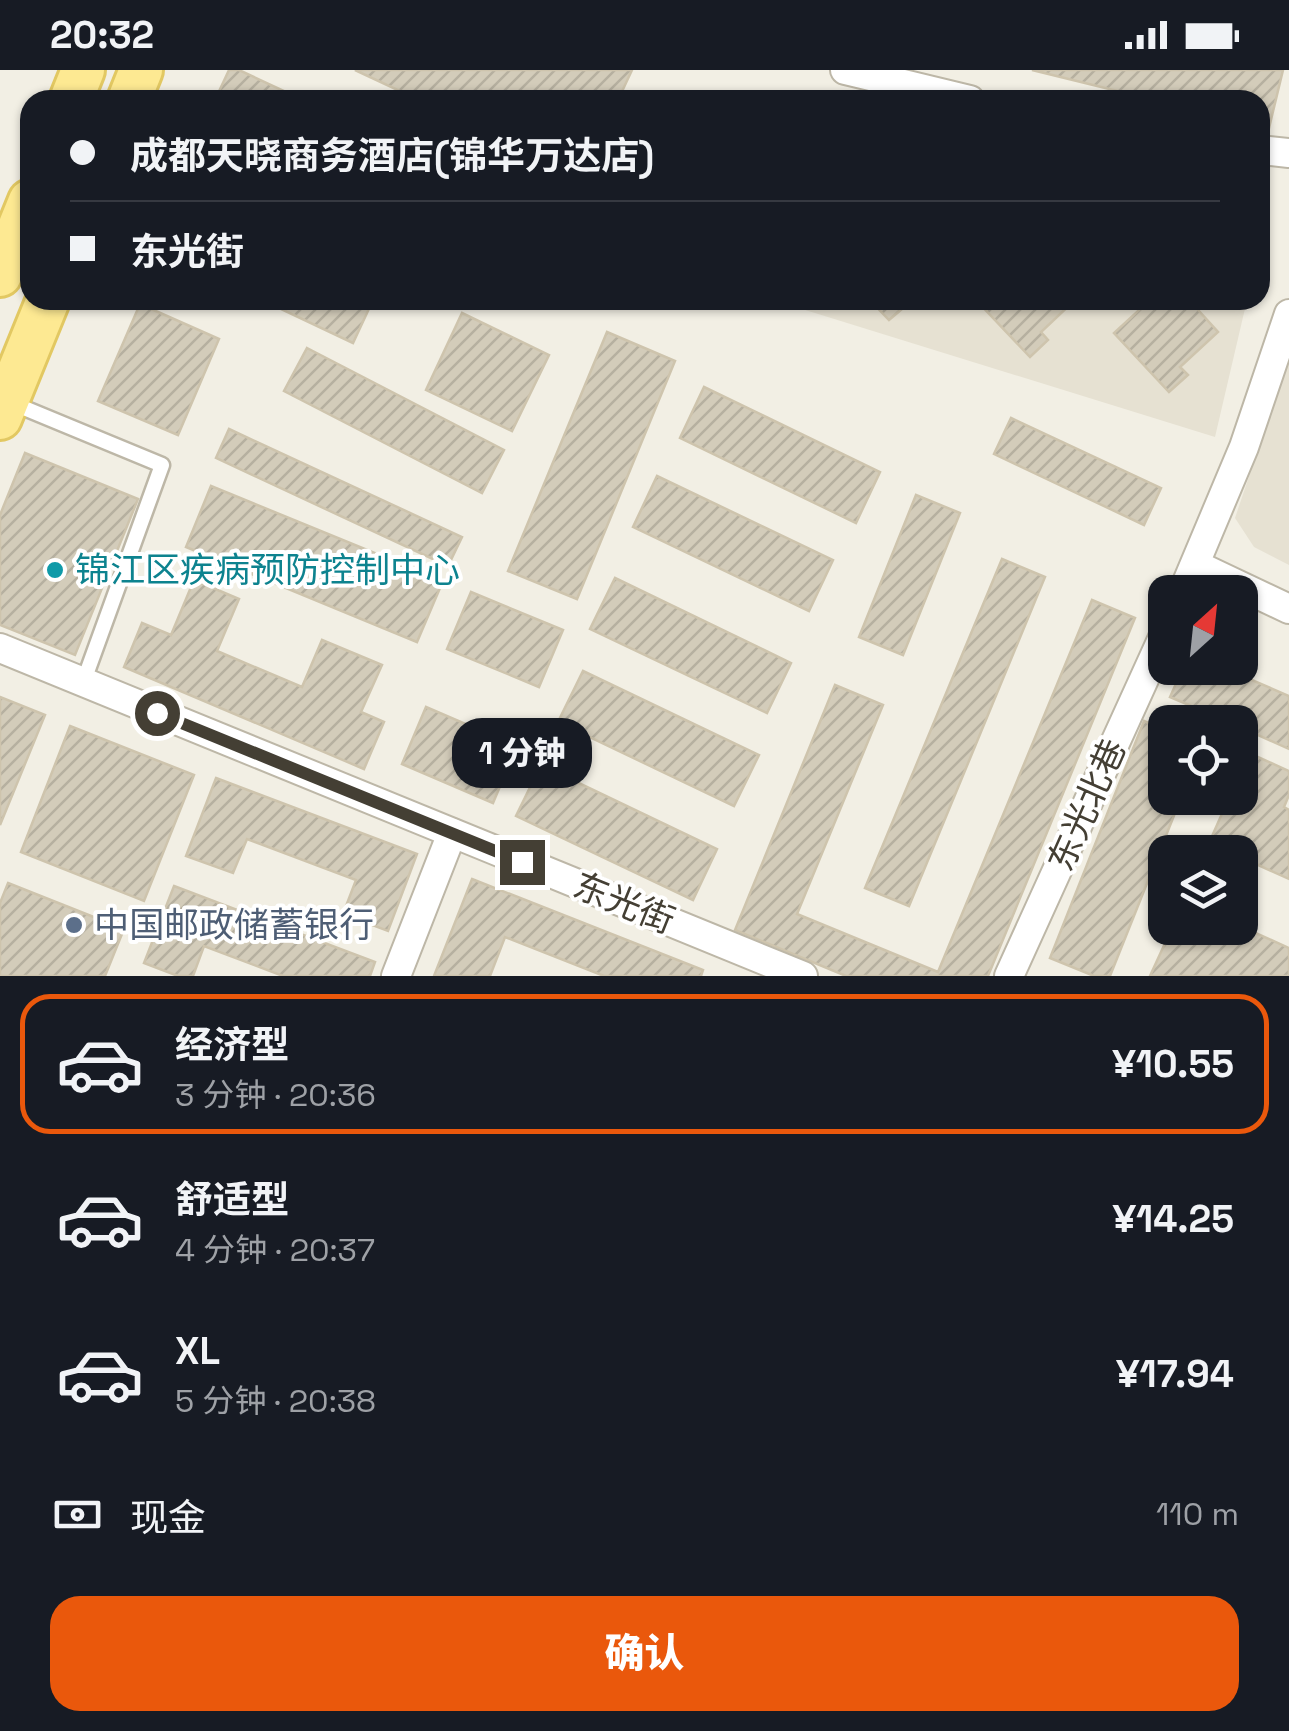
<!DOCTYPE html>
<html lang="zh">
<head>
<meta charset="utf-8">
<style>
	body { margin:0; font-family:"Space Grotesk","Noto Sans SC",sans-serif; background:#242831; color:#f1f3f6; height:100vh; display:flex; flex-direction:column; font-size:38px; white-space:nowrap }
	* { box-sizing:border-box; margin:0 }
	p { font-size:32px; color:#9ea1a6 }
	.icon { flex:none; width:55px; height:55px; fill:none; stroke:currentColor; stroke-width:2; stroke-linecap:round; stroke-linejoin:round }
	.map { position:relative; height:906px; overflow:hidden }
	.side { display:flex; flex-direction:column; background:#171b24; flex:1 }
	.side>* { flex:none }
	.banner { position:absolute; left:20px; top:20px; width:1250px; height:220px; border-radius:30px; box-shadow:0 2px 8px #0004; display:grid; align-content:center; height:220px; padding:0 50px; background:#171b24 }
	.needle { width:65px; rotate:27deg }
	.controls { position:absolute; left:1148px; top:505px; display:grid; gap:20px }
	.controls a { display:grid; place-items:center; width:110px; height:110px; border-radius:20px; background:#171b24; box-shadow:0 2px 8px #0004; font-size:50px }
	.end { position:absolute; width:45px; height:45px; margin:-22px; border:12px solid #443f34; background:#fff; box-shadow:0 0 0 5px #fff }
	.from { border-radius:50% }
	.bubble { position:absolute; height:70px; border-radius:30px; background:#171b24; box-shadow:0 2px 8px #0004; font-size:32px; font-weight:800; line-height:70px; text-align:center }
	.banner b { display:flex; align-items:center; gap:35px; height:95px; font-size:38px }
	.banner b+b { border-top:2px solid #363941 }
	.banner i { width:25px; height:25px; background:#f1f3f6 }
	ul { padding:18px 0 0; list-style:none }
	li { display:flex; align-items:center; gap:30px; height:140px; margin:0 20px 15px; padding:0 30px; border:5px solid transparent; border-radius:30px }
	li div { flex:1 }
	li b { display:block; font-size:38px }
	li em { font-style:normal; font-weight:800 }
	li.on { border-color:#ea580c }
	li>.icon { width:90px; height:90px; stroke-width:1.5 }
	.pay { display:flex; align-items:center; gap:25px; height:110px; padding:0 50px; font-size:38px }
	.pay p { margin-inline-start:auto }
	.button { display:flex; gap:20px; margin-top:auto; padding:20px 50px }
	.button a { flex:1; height:115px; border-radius:30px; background:#ea580c; color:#fff; font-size:40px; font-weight:800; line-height:115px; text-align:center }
	.status { display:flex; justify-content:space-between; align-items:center; height:70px; padding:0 50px; background:#171b24; direction:ltr }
	.status svg { height:28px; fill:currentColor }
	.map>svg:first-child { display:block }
	.residential { fill:#e6e1d2 }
	.building { fill:url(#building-hatch); stroke:#cec4ad; stroke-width:2.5 }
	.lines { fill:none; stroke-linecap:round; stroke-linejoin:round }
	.lane-casing { stroke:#bdb7a7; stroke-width:19 }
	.street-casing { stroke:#bdb7a7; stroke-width:32 }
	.primary-casing { stroke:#e2c862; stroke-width:48 }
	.lane { stroke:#fff; stroke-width:14 }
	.street { stroke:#fff; stroke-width:28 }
	.primary { stroke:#fde992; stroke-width:42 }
	.route { stroke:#443f34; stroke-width:12 }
	.culture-dot { fill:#0f9aa8; stroke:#fff; stroke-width:4 }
	.service-dot { fill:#5c6f8a; stroke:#fff; stroke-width:4 }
	.labels { text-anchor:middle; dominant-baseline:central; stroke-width:8; stroke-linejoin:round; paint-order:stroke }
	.culture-label { font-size:35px; fill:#0d838f; stroke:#fff; text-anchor:start }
	.street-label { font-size:35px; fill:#443f34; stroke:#fff }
	.service-label { font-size:35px; fill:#4e5e75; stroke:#fff; text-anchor:start }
</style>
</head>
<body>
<div class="status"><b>20:32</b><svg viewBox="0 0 49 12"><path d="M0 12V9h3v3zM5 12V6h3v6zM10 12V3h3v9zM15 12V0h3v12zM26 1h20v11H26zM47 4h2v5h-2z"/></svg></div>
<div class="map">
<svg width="1289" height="906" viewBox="0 0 1289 906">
	<defs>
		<pattern id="building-hatch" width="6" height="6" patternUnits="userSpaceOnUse" patternTransform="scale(2.5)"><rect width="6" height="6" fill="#d3ccba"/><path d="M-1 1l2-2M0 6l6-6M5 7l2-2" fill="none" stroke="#b6b0a0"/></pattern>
	</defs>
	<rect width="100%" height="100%" fill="#f2efe4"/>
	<g class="residential">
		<polygon points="773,230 1247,230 1215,367"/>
		<polygon points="1289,288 1289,495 1254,477 1235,448"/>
	</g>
	<g class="building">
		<polygon points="229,0 239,0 303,30 215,30"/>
		<polygon points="355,0 632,0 618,30 419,30"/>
		<polygon points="1032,0 1283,0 1269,58 1260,56 1260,30 1154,30"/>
		<polygon points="267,230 373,230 353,273 266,232"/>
		<polygon points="870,230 904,230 908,234 889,250"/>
		<polygon points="976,230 1075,230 1041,262 1048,270 1030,287"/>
		<polygon points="1150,230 1189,230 1218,262 1180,297 1188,305 1169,322 1114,263"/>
		<polygon points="140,234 219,269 178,365 98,331"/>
		<polygon points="462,243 549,285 512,361 426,320"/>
		<polygon points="607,262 675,291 577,529 508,501"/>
		<polygon points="307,278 504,380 482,423 284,321"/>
		<polygon points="704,317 880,402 856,453 680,368"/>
		<polygon points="1011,348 1161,418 1144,455 994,384"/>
		<polygon points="229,359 462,467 448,496 216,388"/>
		<polygon points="25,383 138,429 75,585 0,555 0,445"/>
		<polygon points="657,406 833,490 809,541 633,457"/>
		<polygon points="211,416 443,511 417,572 186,477"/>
		<polygon points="916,425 960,443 903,585 859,567"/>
		<polygon points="1002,489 1045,507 909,836 865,818"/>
		<polygon points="615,508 791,593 767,643 590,559"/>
		<polygon points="194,510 239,529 217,581 302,617 322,570 382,595 361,642 384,652 364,699 124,597 142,553 171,565"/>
		<polygon points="471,522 563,560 539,617 447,579"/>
		<polygon points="1092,530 1135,548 988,906 846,906 735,860 835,615 883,635 797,844 938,902"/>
		<polygon points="1183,598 1224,598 1289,626 1289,679 1240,657 1240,652 1229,652 1170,627"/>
		<polygon points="583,601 759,685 734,736 558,652"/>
		<polygon points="0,627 45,645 0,755"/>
		<polygon points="426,637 517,676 493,733 402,694"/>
		<polygon points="1144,651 1165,660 1165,728 1181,728 1110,906 1094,906 1050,888"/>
		<polygon points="70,656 194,705 144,831 21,782"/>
		<polygon points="1249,683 1289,701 1289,725 1284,737 1289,740 1289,809 1256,794 1240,830 1240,782 1205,782 1229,728 1240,728 1240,704"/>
		<polygon points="541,695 717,779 693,830 516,746"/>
		<polygon points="216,708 417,784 388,861 343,844 356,810 247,769 233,803 186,786"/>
		<polygon points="472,809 703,900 701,906 604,906 505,867 490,906 434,906"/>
		<polygon points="8,813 124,859 105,906 0,906 0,833"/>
		<polygon points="174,816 375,892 370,906 283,906 204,876 193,906 178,906 144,893"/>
		<polygon points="1240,856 1289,878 1289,906 1150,906 1172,858"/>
	</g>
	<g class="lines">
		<defs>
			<polyline id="lane" points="12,333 162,395 83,613"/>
			<g id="street">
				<polyline points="845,0 970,30"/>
				<polyline points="1260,80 1289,83"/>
				<polyline points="1196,495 1289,539"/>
				<polyline points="1183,522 1244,377 1289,244"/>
				<polyline points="0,578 803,906"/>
				<polyline points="396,906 452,763"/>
				<polyline points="1009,906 1165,563"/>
			</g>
			<g id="primary">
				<polyline points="71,30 83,0"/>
				<polyline points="129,30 141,0"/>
				<polyline points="0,205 30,131"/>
				<polyline points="0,348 48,230"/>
			</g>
		</defs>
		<use href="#lane" class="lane-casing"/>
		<use href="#street" class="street-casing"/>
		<use href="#primary" class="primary-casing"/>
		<use href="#lane" class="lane"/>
		<use href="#street" class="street"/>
		<use href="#primary" class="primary"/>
	</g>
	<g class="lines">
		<polyline class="route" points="157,643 522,792"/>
	</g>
	<circle class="culture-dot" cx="55" cy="500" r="10"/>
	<circle class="service-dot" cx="74" cy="855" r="10"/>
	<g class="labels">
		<g class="culture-label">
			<text x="75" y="500">锦江区疾病预防控制中心</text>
		</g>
		<g class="street-label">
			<text transform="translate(1087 735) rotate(-66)">东光北巷</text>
			<text transform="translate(624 833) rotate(22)">东光街</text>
		</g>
		<g class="service-label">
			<text x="94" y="855">中国邮政储蓄银行</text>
		</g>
	</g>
</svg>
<div class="controls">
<a><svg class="needle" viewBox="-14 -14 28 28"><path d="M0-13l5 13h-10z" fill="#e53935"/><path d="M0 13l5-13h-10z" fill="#9ea1a6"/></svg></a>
<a><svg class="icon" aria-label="locate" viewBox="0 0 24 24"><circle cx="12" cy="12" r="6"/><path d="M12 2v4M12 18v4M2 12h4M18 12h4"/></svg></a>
<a><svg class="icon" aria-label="layers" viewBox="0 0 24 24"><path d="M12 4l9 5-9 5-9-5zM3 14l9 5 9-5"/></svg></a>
</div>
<i class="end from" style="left:157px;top:643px"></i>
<i class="end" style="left:522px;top:792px"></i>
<div class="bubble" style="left:452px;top:648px;width:140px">1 分钟</div>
<div class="banner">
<b><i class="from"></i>成都天晓商务酒店(锦华万达店)</b>
<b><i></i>东光街</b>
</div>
</div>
<section class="side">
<ul>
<li class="on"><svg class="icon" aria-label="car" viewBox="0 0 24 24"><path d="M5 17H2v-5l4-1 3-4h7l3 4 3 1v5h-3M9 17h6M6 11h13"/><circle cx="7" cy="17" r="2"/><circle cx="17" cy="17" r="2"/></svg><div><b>经济型</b><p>3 分钟 · 20:36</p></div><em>¥10.55</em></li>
<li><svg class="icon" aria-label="car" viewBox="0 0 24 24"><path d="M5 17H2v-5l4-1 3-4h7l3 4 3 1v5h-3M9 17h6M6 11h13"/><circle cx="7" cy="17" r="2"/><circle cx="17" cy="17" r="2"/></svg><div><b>舒适型</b><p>4 分钟 · 20:37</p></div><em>¥14.25</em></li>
<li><svg class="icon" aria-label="car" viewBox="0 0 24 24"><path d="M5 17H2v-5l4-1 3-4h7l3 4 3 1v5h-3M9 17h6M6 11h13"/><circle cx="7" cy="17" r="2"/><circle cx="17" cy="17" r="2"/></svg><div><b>XL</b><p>5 分钟 · 20:38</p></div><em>¥17.94</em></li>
</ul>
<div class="pay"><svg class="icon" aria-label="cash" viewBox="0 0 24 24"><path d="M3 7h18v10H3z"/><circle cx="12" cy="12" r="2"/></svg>现金<p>110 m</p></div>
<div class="button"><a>确认</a></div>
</section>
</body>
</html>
